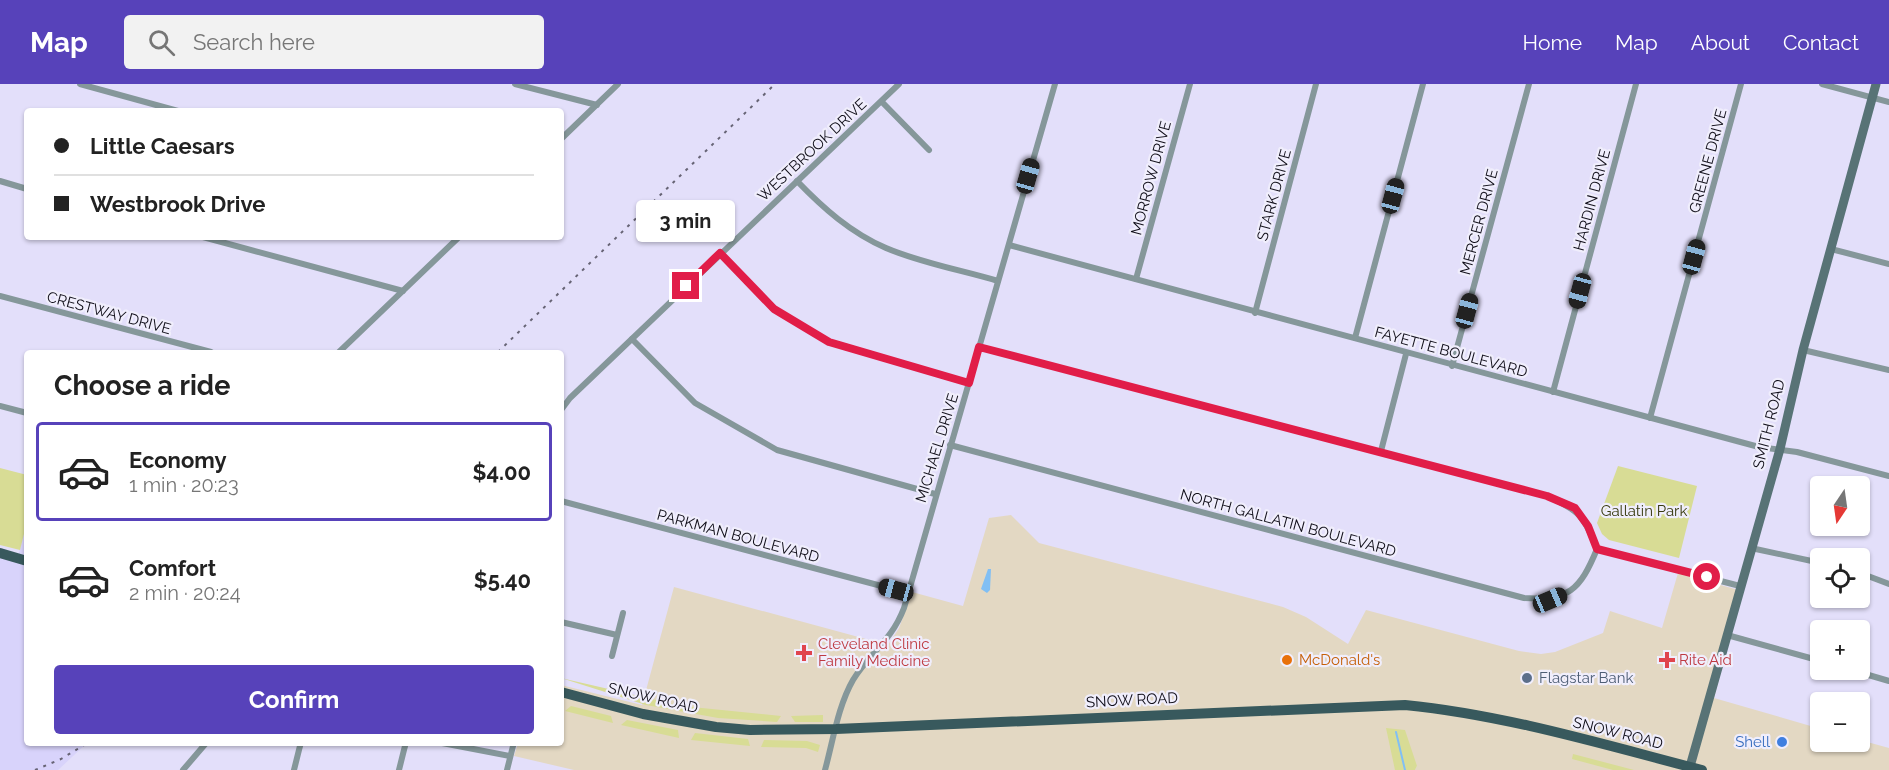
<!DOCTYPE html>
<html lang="en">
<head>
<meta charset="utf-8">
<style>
	body { margin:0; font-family:Raleway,sans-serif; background:#f2f2f2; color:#222; height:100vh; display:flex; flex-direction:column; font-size:22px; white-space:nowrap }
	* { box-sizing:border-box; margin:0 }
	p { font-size:20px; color:#767676 }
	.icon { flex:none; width:33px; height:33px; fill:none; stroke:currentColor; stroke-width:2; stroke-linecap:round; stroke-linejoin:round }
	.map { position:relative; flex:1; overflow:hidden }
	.drawer { position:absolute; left:24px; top:266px; width:540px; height:396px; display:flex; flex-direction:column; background:#fff; border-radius:6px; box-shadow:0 2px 4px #0004 }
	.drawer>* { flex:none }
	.top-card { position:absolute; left:24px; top:24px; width:540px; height:132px; border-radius:6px; box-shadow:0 2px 4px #0004; display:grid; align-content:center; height:132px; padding:0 30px; background:#fff }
	.needle { width:39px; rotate:193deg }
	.buttons { position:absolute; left:1810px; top:392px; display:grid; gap:12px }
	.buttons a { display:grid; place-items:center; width:60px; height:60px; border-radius:6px; background:#fff; box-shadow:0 2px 4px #0004; font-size:30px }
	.end { position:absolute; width:27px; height:27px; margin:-14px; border:8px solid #e11d48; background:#fff; box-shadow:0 0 0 3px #fff }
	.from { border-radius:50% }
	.bubble { position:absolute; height:42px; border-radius:6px; background:#fff; box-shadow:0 2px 4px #0004; font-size:20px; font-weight:700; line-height:42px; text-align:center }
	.car { position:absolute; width:18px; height:36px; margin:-18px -9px; border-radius:8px; box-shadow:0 0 4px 2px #0007; background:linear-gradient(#222 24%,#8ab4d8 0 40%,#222 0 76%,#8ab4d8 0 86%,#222 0) }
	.top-card b { display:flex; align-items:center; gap:21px; height:57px; font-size:22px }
	.top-card b+b { border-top:2px solid #e0e0e0 }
	.top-card i { width:15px; height:15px; background:#222 }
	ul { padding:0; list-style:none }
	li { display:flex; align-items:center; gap:18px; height:99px; margin:0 12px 9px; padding:0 18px; border:3px solid transparent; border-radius:6px }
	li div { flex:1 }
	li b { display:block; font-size:22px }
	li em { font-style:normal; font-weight:700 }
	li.selected { border-color:#5742ba }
	li>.icon { width:54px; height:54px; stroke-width:1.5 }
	h2 { padding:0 30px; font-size:27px; line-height:72px }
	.button { display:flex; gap:12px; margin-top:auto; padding:12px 30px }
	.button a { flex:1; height:69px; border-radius:6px; background:#5742ba; color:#fff; font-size:24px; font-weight:700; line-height:69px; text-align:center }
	header { display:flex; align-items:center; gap:36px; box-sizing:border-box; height:84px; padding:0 30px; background:#5742ba; color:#fff }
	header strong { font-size:28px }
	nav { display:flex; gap:33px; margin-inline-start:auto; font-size:21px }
	.search { width:420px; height:54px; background:#f2f2f2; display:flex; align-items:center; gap:15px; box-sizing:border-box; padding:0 21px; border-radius:6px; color:#767676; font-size:22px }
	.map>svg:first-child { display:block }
	.commercial { fill:#e3d8c3 }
	.built { fill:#d8d3fb }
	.green { fill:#d8dc95 }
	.water { fill:#81bff4 }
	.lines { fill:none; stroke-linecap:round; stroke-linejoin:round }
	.stream { stroke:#81bff4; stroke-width:2 }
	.street { stroke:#85979a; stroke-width:6 }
	.secondary { stroke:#587376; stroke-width:9 }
	.primary { stroke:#38595d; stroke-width:10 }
	.rail { stroke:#676475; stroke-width:2; stroke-dasharray:3 6; stroke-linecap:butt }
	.route { stroke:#e11d48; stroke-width:8 }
	.health-dot { fill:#e0444e; stroke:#f0eefc; stroke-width:2 }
	.food-dot { fill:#e8710a; stroke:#f0eefc; stroke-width:2 }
	.service-dot { fill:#5c6f8a; stroke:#f0eefc; stroke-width:2 }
	.shop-dot { fill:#3f7fe0; stroke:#f0eefc; stroke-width:2 }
	.labels { text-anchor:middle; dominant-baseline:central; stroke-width:4.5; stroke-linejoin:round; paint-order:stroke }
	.street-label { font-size:15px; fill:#0f0d18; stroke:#f0eefc }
	.park-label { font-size:15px; fill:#393b10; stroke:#f0eefc }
	.health-label { font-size:15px; fill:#be3a42; stroke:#f0eefc; text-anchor:start }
	.food-label { font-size:15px; fill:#c56008; stroke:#f0eefc; text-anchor:start }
	.service-label { font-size:15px; fill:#4e5e75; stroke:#f0eefc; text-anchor:start }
	.shop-label { font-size:15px; fill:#366cbe; stroke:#f0eefc; text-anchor:end }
</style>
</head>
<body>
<header>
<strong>Map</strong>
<div class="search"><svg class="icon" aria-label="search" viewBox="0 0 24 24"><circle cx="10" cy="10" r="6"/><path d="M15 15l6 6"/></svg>Search here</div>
<nav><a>Home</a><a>Map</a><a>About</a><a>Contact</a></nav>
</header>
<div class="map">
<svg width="1889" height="686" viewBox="0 0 1889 686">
	<rect width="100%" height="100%" fill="#e3dffa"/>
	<polygon class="commercial" points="1011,431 1039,459 1283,523 1306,533 1348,560 1366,526 1519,567 1541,570 1555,568 1603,549 1610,527 1662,544 1678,489 1742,507 1714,614 1821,645 1821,657 1860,656 1889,664 1889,686 1415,686 1417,682 1396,678 1396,686 574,686 514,672 518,659 561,658 561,601 642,621 674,503 888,561 899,544 912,508 963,522 989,434"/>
	<polygon class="built" points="27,438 27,658 87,659 58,686 0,686 0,472 17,476"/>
	<g class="green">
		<polygon points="1618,382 1697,402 1679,474 1609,456 1602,450 1597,439"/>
		<polygon points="0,384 27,391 27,438 20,466 0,461"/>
		<polygon points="561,594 682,622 781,632 777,638 718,634 646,621"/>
		<polygon points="571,622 611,632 613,639 565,627"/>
		<polygon points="823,631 823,638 795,638 791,632"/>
		<polygon points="627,636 678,646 679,654 621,641"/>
		<polygon points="1386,644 1405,646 1417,682 1415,686 1395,686"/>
		<polygon points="695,649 748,655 750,662 691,656"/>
		<polygon points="764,656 807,657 820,661 818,668 806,664 761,663"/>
		<polygon points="1573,670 1634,686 1613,686 1572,675"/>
	</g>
	<polygon class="water" points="988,485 991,485 990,506 987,509 981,505"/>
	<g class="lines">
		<polyline class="stream" points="1396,648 1405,686"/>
		<g class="street">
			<polyline points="80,0 178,27"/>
			<polyline points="515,0 597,21"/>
			<polyline points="1822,0 1889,18"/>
			<polyline points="882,18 929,66"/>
			<polyline points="561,55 618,0"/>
			<polyline points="0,97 27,105"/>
			<path d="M797 97C823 124 851 149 886 164 921 179 961 186 998 197"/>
			<polyline points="203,153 403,207"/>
			<polyline points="1009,161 1759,363 1797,368 1889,392"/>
			<polyline points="1831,165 1889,180"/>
			<polyline points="720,169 774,225 829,258 969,299"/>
			<polyline points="1136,195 1190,0"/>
			<polyline points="0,212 211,268"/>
			<polyline points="1255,229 1316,0"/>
			<polyline points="1355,254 1423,0"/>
			<polyline points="632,255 695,319 777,366 935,410"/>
			<path d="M979 263 1547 412C1580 427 1583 431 1597 465"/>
			<polyline points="1803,266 1889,286"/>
			<polyline points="339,268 459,153"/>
			<polyline points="1452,282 1529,0"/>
			<polyline points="1553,308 1636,0"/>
			<polyline points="0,322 27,329"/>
			<polyline points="561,326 570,314 899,0"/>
			<polyline points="1650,334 1741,0"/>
			<path d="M950 361 1524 514C1569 517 1580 506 1597 465"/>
			<polyline points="1381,367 1406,270"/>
			<polyline points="561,417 908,509"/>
			<polyline points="1751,464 1821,479"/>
			<polyline points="1597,465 1740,502"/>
			<polyline points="1860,489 1889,500"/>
			<polyline points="561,538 617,551"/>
			<polyline points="1727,551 1821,577"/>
			<polyline points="612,572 623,529"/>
			<polyline points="1848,585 1889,597"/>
			<polyline points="437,658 510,672"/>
			<polyline points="183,686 207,658"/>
			<polyline points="294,686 301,658"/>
			<polyline points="399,686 406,658"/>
			<polyline points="507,686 514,658"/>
			<path d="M825 686C833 657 838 622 853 596 870 568 891 558 904 524L1055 0"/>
		</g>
		<polyline class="secondary" points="1689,686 1780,365 1803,266 1876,0"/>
		<g class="primary">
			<polyline points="0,469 27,477"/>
			<path d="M561 608 643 630 716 643 750 646 836 645 1405 621C1506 631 1605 661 1702 686"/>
		</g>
		<g class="rail">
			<polyline points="498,268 775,0"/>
			<polyline points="35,686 61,675 89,658"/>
		</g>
	</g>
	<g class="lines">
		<polyline class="route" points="686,202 720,169 774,225 829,258 969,299 979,263 1547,412 1575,424 1588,442 1597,465 1707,493"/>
	</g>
	<g class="health-dot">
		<path d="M801 560h6v6h6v6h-6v6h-6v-6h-6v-6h6z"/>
		<path d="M1664 567h6v6h6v6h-6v6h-6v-6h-6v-6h6z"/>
	</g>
	<circle class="food-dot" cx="1287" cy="576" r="6"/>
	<circle class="service-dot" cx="1527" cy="594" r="6"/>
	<circle class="shop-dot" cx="1782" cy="658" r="6"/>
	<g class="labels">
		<g class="street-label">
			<text transform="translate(812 66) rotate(-43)">WESTBROOK DRIVE</text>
			<text transform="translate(1708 77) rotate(-75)">GREENE DRIVE</text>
			<text transform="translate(1151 94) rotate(-75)">MORROW DRIVE</text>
			<text transform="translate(1274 111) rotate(-75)">STARK DRIVE</text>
			<text transform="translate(1592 116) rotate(-75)">HARDIN DRIVE</text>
			<text transform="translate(1479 138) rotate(-75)">MERCER DRIVE</text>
			<text transform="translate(109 229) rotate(15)">CRESTWAY DRIVE</text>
			<text transform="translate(1451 268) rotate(15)">FAYETTE BOULEVARD</text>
			<text transform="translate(1769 340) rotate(-76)">SMITH ROAD</text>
			<text transform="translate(937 364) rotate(-73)">MICHAEL DRIVE</text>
			<text transform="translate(1288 439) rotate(15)">NORTH GALLATIN BOULEVARD</text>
			<text transform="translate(738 452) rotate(15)">PARKMAN BOULEVARD</text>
			<text transform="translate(653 614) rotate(13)">SNOW ROAD</text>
			<text transform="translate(1132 616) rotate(-3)">SNOW ROAD</text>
			<text transform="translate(1618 649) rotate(14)">SNOW ROAD</text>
		</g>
		<g class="park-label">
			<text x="1644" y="427">Gallatin Park</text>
		</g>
		<g class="health-label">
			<text x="818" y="560">Cleveland Clinic<tspan x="818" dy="17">Family Medicine</tspan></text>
			<text x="1679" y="576">Rite Aid</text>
		</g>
		<g class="food-label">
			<text x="1299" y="576">McDonald's</text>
		</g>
		<g class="service-label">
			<text x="1539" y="594">Flagstar Bank</text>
		</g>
		<g class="shop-label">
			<text x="1770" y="658">Shell</text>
		</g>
	</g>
</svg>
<div class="buttons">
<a><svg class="needle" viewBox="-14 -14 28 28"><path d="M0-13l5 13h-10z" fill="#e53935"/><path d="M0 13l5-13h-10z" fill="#767676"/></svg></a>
<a><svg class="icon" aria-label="locate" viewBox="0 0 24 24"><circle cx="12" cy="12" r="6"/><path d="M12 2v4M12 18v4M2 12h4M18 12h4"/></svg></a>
<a>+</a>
<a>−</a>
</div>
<i class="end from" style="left:1707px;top:493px"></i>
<i class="end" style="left:686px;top:202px"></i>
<div class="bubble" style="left:636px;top:116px;width:99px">3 min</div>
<i class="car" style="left:1028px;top:92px;rotate:16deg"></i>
<i class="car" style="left:1393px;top:112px;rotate:15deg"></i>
<i class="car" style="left:1694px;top:173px;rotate:15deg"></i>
<i class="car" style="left:1580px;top:207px;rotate:195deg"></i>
<i class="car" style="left:1467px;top:227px;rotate:15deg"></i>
<i class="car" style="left:896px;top:506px;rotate:285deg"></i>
<i class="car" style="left:1550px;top:516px;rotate:67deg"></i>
<div class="top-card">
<b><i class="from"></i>Little Caesars</b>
<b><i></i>Westbrook Drive</b>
</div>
<section class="drawer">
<h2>Choose a ride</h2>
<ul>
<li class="selected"><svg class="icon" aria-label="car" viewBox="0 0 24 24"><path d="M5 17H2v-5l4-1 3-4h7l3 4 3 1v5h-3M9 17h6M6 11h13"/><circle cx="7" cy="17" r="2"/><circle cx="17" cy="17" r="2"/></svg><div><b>Economy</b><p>1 min · 20:23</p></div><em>$4.00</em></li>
<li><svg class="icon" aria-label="car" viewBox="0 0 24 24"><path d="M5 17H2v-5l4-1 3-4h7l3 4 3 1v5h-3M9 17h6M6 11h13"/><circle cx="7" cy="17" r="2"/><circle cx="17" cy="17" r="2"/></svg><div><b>Comfort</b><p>2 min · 20:24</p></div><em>$5.40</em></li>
</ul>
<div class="button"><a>Confirm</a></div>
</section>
</div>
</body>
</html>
